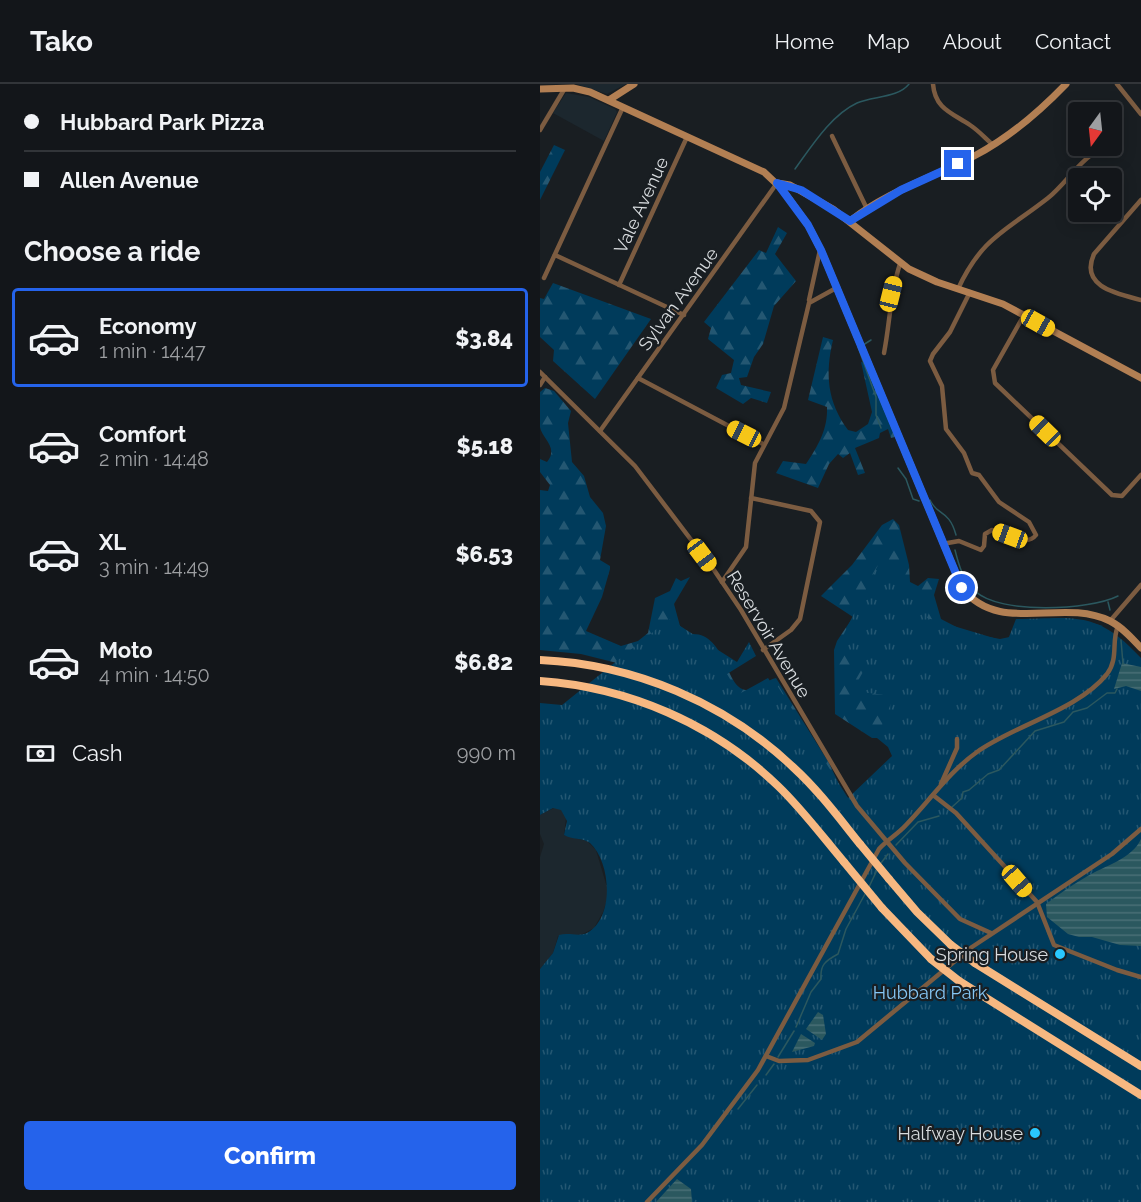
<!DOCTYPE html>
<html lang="en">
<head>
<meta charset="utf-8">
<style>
	body { margin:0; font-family:Raleway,sans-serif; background:#202327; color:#f1f3f6; height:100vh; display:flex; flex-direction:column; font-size:22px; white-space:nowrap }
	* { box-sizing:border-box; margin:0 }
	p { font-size:20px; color:#9d9fa2 }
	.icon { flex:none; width:33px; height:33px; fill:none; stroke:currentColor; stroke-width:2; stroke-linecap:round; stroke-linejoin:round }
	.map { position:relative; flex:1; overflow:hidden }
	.side { display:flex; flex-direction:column; background:#13161a; width:540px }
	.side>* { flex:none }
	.hud { display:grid; align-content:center; height:132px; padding:0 24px; background:#13161a }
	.needle { width:39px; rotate:195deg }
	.controls { position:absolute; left:528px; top:18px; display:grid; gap:12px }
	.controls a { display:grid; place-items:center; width:54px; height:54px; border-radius:6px; background:#13161a; box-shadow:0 3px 15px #0003,0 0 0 2px #323539; font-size:30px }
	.end { position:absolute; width:27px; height:27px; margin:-14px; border:8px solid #2563eb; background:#fff; box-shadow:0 0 0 3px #fff }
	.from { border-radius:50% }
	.car { position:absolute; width:18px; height:36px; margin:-18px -9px; border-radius:8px; box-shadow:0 0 4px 2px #0007; background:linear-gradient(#f5c518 24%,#345 0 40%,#f5c518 0 76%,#345 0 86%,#f5c518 0) }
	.hud b { display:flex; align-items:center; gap:21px; height:57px; font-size:22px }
	.hud b+b { border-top:2px solid #323539 }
	.hud i { width:15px; height:15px; background:#f1f3f6 }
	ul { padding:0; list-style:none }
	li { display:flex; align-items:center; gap:18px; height:99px; margin:0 12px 9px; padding:0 12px; border:3px solid transparent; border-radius:6px }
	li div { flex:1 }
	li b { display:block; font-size:22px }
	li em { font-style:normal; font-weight:800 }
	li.current { border-color:#2563eb }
	li>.icon { width:54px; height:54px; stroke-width:1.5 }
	h2 { padding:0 24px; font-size:27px; line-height:72px }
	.pay { display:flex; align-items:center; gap:15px; height:66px; padding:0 24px; font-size:22px }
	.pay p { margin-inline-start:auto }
	.cta { display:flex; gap:12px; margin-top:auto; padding:12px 24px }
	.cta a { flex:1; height:69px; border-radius:6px; background:#2563eb; color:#fff; font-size:24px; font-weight:800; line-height:69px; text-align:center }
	header { display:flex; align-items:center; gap:36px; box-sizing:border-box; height:84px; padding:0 30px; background:#13161a; border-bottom:2px solid #323539 }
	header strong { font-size:28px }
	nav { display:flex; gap:33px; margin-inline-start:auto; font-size:21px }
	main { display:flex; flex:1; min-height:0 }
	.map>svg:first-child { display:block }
	.built { fill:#1c272e }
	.forest { fill:url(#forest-firs) }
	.park { fill:url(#park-tufts) }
	.water { fill:url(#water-rules) }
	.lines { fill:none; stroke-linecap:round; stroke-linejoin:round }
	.stream { stroke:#2b585f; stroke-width:1.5 }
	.street { stroke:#7c5c41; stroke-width:4.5 }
	.secondary { stroke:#b27f53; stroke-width:7 }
	.highway { stroke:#f7b881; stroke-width:8 }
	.highway-bridge { stroke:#f7b881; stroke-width:8 }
	.route { stroke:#2563eb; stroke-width:8 }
	.poi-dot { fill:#29c8ff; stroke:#191e22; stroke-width:2 }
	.labels { text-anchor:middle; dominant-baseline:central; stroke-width:4.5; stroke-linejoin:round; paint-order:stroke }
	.street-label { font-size:18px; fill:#d8dcdf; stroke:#191e22 }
	.poi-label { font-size:18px; fill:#d8dcdf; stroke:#191e22; text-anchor:end }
	.park-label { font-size:18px; fill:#85c7f6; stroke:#191e22 }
</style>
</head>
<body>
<header>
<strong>Tako</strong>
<nav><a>Home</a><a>Map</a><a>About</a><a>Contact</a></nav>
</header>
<main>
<section class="side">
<div class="hud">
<b><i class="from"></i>Hubbard Park Pizza</b>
<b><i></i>Allen Avenue</b>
</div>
<h2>Choose a ride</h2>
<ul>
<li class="current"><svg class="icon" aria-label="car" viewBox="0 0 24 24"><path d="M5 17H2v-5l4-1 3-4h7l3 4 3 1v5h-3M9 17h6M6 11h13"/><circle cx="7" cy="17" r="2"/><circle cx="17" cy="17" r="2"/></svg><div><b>Economy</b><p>1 min · 14:47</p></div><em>$3.84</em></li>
<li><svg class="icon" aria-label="car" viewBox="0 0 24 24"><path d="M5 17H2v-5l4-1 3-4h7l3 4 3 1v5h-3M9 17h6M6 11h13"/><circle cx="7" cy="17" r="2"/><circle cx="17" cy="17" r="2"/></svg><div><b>Comfort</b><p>2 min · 14:48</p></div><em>$5.18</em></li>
<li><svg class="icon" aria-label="car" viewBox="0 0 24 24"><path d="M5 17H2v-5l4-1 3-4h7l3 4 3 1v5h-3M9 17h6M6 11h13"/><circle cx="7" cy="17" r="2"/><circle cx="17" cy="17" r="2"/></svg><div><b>XL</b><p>3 min · 14:49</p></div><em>$6.53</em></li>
<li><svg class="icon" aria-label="car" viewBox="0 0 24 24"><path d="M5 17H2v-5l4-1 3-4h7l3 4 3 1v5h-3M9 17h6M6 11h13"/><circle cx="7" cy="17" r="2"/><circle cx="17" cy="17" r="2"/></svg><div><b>Moto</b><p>4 min · 14:50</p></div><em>$6.82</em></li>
</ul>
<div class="pay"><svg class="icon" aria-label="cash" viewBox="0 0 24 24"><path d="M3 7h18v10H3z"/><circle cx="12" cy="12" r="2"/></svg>Cash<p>990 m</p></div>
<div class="cta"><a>Confirm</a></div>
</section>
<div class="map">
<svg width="601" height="1118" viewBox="0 0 601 1118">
	<defs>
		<pattern id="forest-firs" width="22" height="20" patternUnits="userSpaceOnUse" patternTransform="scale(1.5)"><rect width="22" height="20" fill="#003b5b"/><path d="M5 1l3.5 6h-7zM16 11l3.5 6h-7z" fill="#245772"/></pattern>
		<pattern id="park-tufts" width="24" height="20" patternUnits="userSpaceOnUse" patternTransform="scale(1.5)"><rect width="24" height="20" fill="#003b5b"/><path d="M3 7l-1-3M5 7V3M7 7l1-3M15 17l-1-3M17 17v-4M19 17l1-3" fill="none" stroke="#245772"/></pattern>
		<pattern id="water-rules" width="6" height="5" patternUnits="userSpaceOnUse" patternTransform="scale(1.5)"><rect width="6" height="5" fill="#2b585f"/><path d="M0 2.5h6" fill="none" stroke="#496f76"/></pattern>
	</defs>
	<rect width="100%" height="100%" fill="#191e22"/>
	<g class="built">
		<polygon points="36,0 86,0 67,10"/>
		<polygon points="26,9 49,13 75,25 77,28 64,57 13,29"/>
		<polygon points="16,723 21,725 26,734 24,751 47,757 56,766 69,810 63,828 54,844 41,851 18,852 13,869 0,885 0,773 4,760 0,750 0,731"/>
	</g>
	<g class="forest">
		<polygon points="14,61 25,66 0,116 0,88"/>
		<polygon points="238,143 247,149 235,170 256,197 234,222 223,260 214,273 207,293 199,294 201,301 231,308 227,319 211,314 203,320 176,304 182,291 191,289 194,276 168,255 171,244 164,238 219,166 226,169"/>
		<polygon points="13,199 111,235 55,315 13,277 14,266 0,253 0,214 4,215"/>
		<path d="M283 253 293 256C285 289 287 318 308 346L316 348 328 340 332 328 321 278 325 279 355 353 351 354 348 345 340 349 339 354 315 364 325 389 318 391 310 369 303 374 298 370 289 380 278 404 236 389 243 377 266 380C278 362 288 345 287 323L268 316Z"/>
		<path d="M5 304 14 307 31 327 28 339 32 378 44 392 50 413 63 429 66 442 60 476 70 482V485L62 513 46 547 81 562 98 557 108 549 115 514 130 507 136 494 141 497 150 493 134 520 140 542 151 550C186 548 185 604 206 606 215 608 226 596 236 594L289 679 304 711 352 747 101 585 41 570 0 566V406L8 407 10 401 0 388V375L7 378C19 363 2 355 0 343 0 331 0 319 0 308Z"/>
		<polygon points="353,435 359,441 369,481 370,498 378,502 388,494 399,495 394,511 401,535 428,549 460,555 545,537 563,542 338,654 332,654 295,630 294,566 297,557 313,533 281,512 312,481 342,441"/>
	</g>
	<path class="park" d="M339 479 391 514 392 521 387 534 467 558 476 535C536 534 557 526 601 574V1118H0V885L13 869 19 851C29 848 38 853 47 849 75 834 71 778 50 759 42 753 32 756 24 751L27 737 21 726 13 724 0 731V619L22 621 129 535 197 578 209 558 216 572 187 590 199 610 228 594 232 600 235 598 308 714 352 672 348 663 337 654 354 612 312 607 327 581 296 566Z"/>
	<g class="water">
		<polygon points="582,579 601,583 601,607 586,602 574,605"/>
		<path d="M601 755V862L580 861 552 853H539L528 850 507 833 506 820C519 810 532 801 546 793 564 782 592 775 601 755Z"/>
		<polygon points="278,928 283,931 286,950 282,956 266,945"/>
		<polygon points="261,950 275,959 274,962 252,968"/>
		<polygon points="137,1095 151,1105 152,1118 116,1118"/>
	</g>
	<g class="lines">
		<g class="stream">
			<path d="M255 85C271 63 291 31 317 19 333 12 358 14 369 0"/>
			<polyline points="323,261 331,256"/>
			<polyline points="318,263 336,313 336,331 341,344"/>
			<polyline points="358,384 366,395 373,415 379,417"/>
			<path d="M390 416C397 432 409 425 416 451"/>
			<path d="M415 466C419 482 423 496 435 507 460 531 550 526 578 512"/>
			<polyline points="568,518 570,526"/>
			<polyline points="581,556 583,580"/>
			<polyline points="412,723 422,714 423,708 429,706 448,690 459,686 495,647 524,638 533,628 547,624 567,609 575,609 577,605"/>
			<polyline points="356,761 378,738 399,732"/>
			<polyline points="341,779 348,770"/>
			<polyline points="329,803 337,786"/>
			<path d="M256 943 271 908 281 895C280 881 285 877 298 870L306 845 325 810"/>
			<polyline points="238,973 254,947"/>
			<polyline points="226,991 234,980"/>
			<polyline points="198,1025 217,1001"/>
		</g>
		<g class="street">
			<path d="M393 0C395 25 412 29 430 41 439 47 445 54 453 61"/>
			<polyline points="577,0 601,30"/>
			<polyline points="0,46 25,4"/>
			<polyline points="292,52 327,125"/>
			<path d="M601 116 554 170C539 203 578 210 601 216"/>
			<polyline points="15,171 144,231"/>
			<polyline points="4,194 83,23"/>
			<polyline points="79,201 147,53"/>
			<path d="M418 205C442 153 466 147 508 114 524 101 535 83 551 71"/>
			<polyline points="269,216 280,166"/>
			<polyline points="484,231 453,286 455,299 572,411 582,412 601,391"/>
			<path d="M344 269C350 239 350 209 360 180"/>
			<polyline points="0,288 95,382 174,486 201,526 317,722 365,779 420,835 451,849"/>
			<polyline points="98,294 223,360"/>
			<polyline points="0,301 5,293"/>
			<polyline points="60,347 237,99"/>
			<polyline points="211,414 271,427 280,438 260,535 251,546 223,566"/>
			<path d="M402 460 419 457 441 466 444 462 445 450 452 446C465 449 486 464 496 451L489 438 459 418 439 391 432 389 424 369 406 345 402 302 390 277 393 270 410 248 430 208"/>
			<polyline points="182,498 206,463 215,379 244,324 269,219 298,203"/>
			<polyline points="570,537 601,501"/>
			<polyline points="401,700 417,664 417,655"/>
			<polyline points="393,711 416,729 497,818 514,861 577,886 601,893"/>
			<polyline points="226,972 239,977 268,976 317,958 432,863 572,770 601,745"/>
			<path d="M107 1118 162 1061 218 986 339 765C347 756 358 750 366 741 390 716 409 688 437 668 475 641 538 626 567 590 579 574 571 558 578 542"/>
		</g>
		<g class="secondary">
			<path d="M0 5 33 4 50 8 224 88 242 105 268 141 281 166 422 504C460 552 521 513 570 537 582 543 592 554 601 564"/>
			<polyline points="69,16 94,0"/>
			<polyline points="237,99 250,101 293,125 369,185 397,198 463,220 601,294"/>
			<path d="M310 137C348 107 394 93 436 71 470 53 499 28 526 0"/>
		</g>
		<g class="highway">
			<path d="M0 576C94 580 186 619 254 684 279 707 299 734 320 760"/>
			<path d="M0 597C88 603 174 640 238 702 262 725 282 752 304 778"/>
			<polyline points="349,795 377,828 411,861"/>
			<polyline points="342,824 391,875"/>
			<polyline points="435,879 601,982"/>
			<polyline points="419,897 601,1011"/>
		</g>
		<g class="highway-bridge">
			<polyline points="320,760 349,795"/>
			<polyline points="304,778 342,824"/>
			<polyline points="411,861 435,879"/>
			<polyline points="391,875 419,897"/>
		</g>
	</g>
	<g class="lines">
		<polyline class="route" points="418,80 361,106 310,137 261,106 237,99 268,141 281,166 422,504"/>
	</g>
	<g class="poi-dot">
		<circle cx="520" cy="870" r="6"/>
		<circle cx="495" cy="1049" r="6"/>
	</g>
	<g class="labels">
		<g class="street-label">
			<text transform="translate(101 121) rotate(-65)">Vale Avenue</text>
			<text transform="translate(138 215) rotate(-54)">Sylvan Avenue</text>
			<text transform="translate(229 550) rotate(59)">Reservoir Avenue</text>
		</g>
		<g class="poi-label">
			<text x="508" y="870">Spring House</text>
			<text x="483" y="1049">Halfway House</text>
		</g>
		<g class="park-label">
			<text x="390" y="908">Hubbard Park</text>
		</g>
	</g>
</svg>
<div class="controls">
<a><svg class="needle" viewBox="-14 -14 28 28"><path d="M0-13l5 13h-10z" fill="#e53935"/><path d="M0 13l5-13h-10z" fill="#9d9fa2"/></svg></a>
<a><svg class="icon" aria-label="locate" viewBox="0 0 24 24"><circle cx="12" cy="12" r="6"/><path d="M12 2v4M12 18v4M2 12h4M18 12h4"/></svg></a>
</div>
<i class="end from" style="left:422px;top:504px"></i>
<i class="end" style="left:418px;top:80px"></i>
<i class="car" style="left:351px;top:210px;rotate:14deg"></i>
<i class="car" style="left:498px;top:239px;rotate:119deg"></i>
<i class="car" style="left:505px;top:347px;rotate:314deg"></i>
<i class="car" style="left:204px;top:350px;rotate:297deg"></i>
<i class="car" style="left:470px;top:452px;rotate:290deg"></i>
<i class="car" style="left:162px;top:471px;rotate:143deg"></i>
<i class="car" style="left:477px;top:797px;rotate:139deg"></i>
</div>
</main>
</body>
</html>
